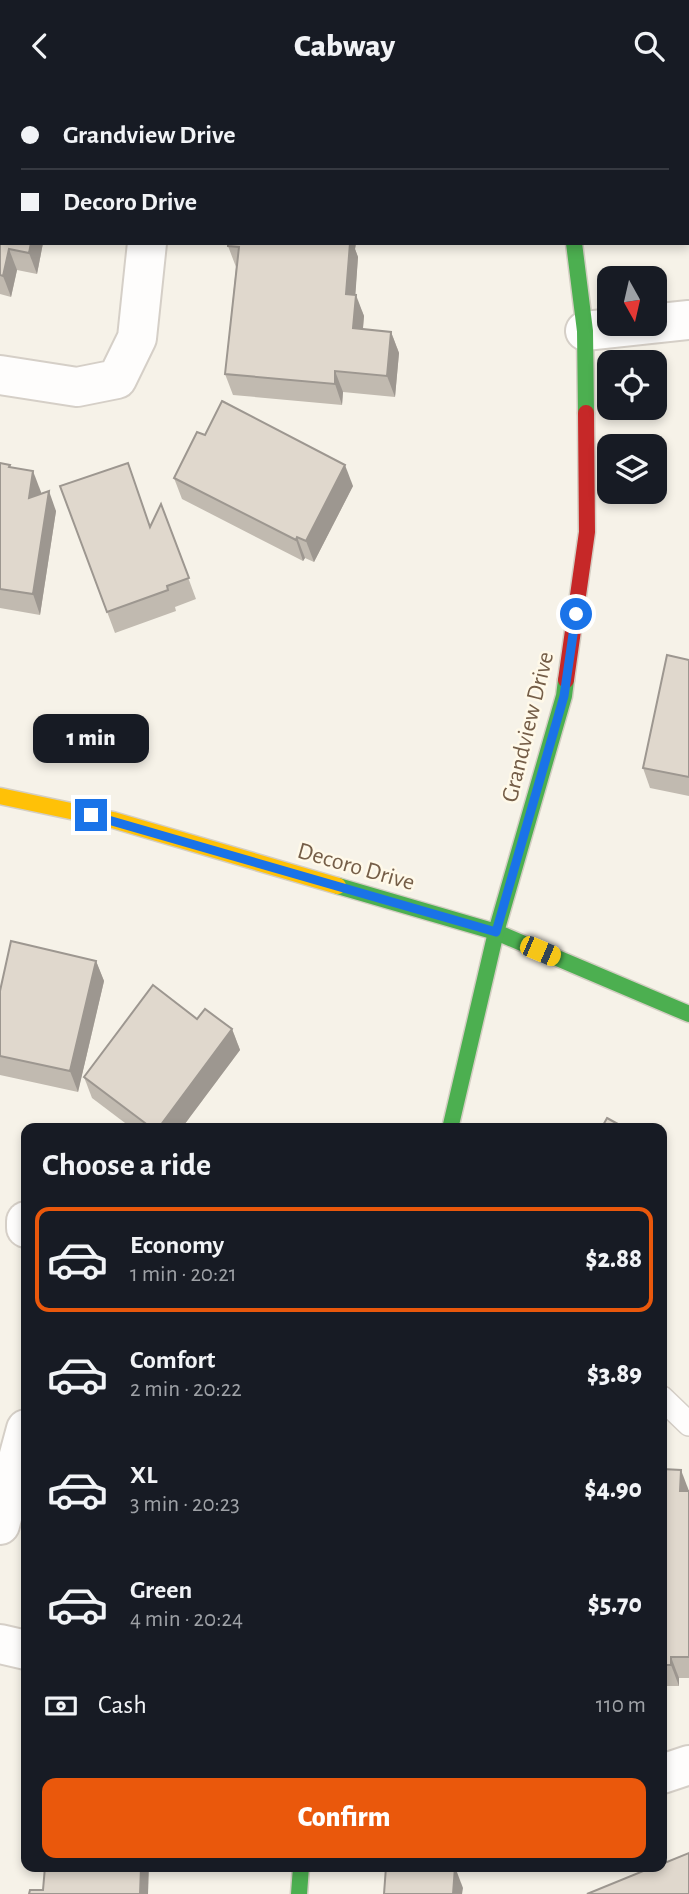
<!DOCTYPE html>
<html lang="en">
<head>
<meta charset="utf-8">
<style>
	body { margin:0; font-family:"Alegreya Sans",sans-serif; background:#242831; color:#f1f3f6; height:100vh; display:flex; flex-direction:column; font-size:26px; white-space:nowrap }
	* { box-sizing:border-box; margin:0 }
	p { font-size:23px; color:#9ea1a6 }
	.icon { flex:none; width:38px; height:38px; fill:none; stroke:currentColor; stroke-width:2; stroke-linecap:round; stroke-linejoin:round }
	.map { position:relative; flex:1; overflow:hidden }
	.details { position:absolute; left:21px; top:1032px; width:646px; height:749px; display:flex; flex-direction:column; background:#171b24; border-radius:14px; box-shadow:0 4px 10px #0003 }
	.details>* { flex:none }
	.top-card { position:absolute; left:0px; top:0px; width:690px; height:154px; box-shadow:0 4px 10px #0003; display:grid; align-content:center; height:154px; padding:0 21px; background:#171b24 }
	.needle { width:46px; rotate:172deg }
	.fabs { position:absolute; left:597px; top:175px; display:grid; gap:14px }
	.fabs a { display:grid; place-items:center; width:70px; height:70px; border-radius:14px; background:#171b24; box-shadow:0 4px 10px #0003; font-size:35px }
	.end { position:absolute; width:32px; height:32px; margin:-16px; border:9px solid #1a73e8; background:#fff; box-shadow:0 0 0 4px #fff }
	.from { border-radius:50% }
	.bubble { position:absolute; height:49px; border-radius:14px; background:#171b24; box-shadow:0 4px 10px #0003; font-size:23px; font-weight:800; line-height:49px; text-align:center }
	.car { position:absolute; width:21px; height:42px; margin:-21px -10px; border-radius:9px; box-shadow:0 0 5px 2px #0007; background:linear-gradient(#f5c518 24%,#345 0 40%,#f5c518 0 76%,#345 0 86%,#f5c518 0) }
	.top-card b { display:flex; align-items:center; gap:24px; height:66px; font-size:26px }
	.top-card b+b { border-top:2px solid #363941 }
	.top-card i { width:18px; height:18px; background:#f1f3f6 }
	ul { padding:0; list-style:none }
	li { display:flex; align-items:center; gap:21px; height:105px; margin:0 14px 10px; padding:0 7px; border:4px solid transparent; border-radius:14px }
	li div { flex:1 }
	li b { display:block; font-size:26px }
	li em { font-style:normal; font-weight:800 }
	li.on { border-color:#ea580c }
	li>.icon { width:63px; height:63px; stroke-width:1.5 }
	h2 { padding:0 21px; font-size:32px; line-height:84px }
	.pay { display:flex; align-items:center; gap:18px; height:77px; padding:0 21px; font-size:26px }
	.pay p { margin-inline-start:auto }
	.primary-button { display:flex; gap:14px; margin-top:auto; padding:14px 21px }
	.primary-button a { flex:1; height:80px; border-radius:14px; background:#ea580c; color:#fff; font-size:28px; font-weight:800; line-height:80px; text-align:center }
	header { display:flex; justify-content:space-between; align-items:center; height:91px; padding:0 21px; background:#171b24; font-size:32px; font-weight:800 }
	.map>svg:first-child { display:block }
	.lines { fill:none; stroke-linecap:round; stroke-linejoin:round }
	.lane-casing { stroke:#d5cfc7; stroke-width:26 }
	.street-casing { stroke:#d5cfc7; stroke-width:42 }
	.fast-casing { stroke:#d4cec3; stroke-width:19 }
	.slow-casing { stroke:#d4cec3; stroke-width:19 }
	.jam-casing { stroke:#d4cec3; stroke-width:19 }
	.lane { stroke:#fefdfc; stroke-width:23 }
	.street { stroke:#fefdfc; stroke-width:38 }
	.fast { stroke:#4caf50; stroke-width:16 }
	.slow { stroke:#ffc107; stroke-width:16 }
	.jam { stroke:#c62828; stroke-width:16 }
	.wall { fill:#c1bab0 }
	.shaded-wall { fill:#9d9790 }
	.building { fill:#e0d8cd; stroke:#9d9790; stroke-width:2 }
	.route { stroke:#1a73e8; stroke-width:9 }
	.labels { text-anchor:middle; dominant-baseline:central; stroke-width:5; stroke-linejoin:round; paint-order:stroke }
	.street-label { font-size:24px; fill:#755e48; stroke:#fff9e9 }
</style>
</head>
<body>
<header><svg class="icon" aria-label="back" viewBox="0 0 24 24"><path d="M15 5l-7 7 7 7"/></svg>Cabway<svg class="icon" aria-label="search" viewBox="0 0 24 24"><circle cx="10" cy="10" r="6"/><path d="M15 15l6 6"/></svg></header>
<div class="map">
<svg width="689" height="1803" viewBox="0 0 689 1803">
	<rect width="100%" height="100%" fill="#f6f2e8"/>
	<g class="lines">
		<defs>
			<polyline id="lane" points="662,1307 689,1333"/>
			<g id="street">
				<polyline points="162,2 163,0"/>
				<polyline points="585,240 689,229"/>
				<polyline points="0,284 77,296 117,288 137,247 147,152"/>
				<polyline points="26,1130 26,1137"/>
				<polyline points="0,1434 26,1338"/>
				<polyline points="0,1553 26,1559"/>
				<polyline points="662,1683 689,1674"/>
			</g>
			<g id="fast">
				<polyline points="555,0 555,2"/>
				<polyline points="574,152 585,240 586,322"/>
				<polyline points="338,795 496,841 689,923"/>
				<polyline points="450,1038 496,841 564,605 566,589"/>
				<polyline points="299,1803 301,1776"/>
			</g>
			<polyline id="slow" points="0,705 113,729 338,795"/>
			<polyline id="jam" points="566,589 587,441 586,322"/>
		</defs>
		<use href="#lane" class="lane-casing"/>
		<use href="#street" class="street-casing"/>
		<use href="#fast" class="fast-casing"/>
		<use href="#slow" class="slow-casing"/>
		<use href="#jam" class="jam-casing"/>
		<use href="#lane" class="lane"/>
		<use href="#street" class="street"/>
		<use href="#fast" class="fast"/>
		<use href="#slow" class="slow"/>
		<use href="#jam" class="jam"/>
	</g>
	<g class="wall">
		<polygon points="689,0 689,132 688,132 688,2"/>
		<polygon points="0,61 2,152 43,152 37,183 17,179 11,206 0,203"/>
		<polygon points="228,152 356,152 355,158 358,166 355,204 364,225 363,238 391,241 399,262 395,306 343,301 342,314 233,304 225,283 236,176 228,155"/>
		<polygon points="205,344 353,395 314,471 305,467 303,470 182,408 174,387"/>
		<polygon points="0,372 11,377 41,401 40,403 56,420 40,524 0,517"/>
		<polygon points="60,395 150,435 161,413 196,508 175,516 176,520 115,542"/>
		<polygon points="689,569 689,705 650,697 643,677"/>
		<polygon points="96,870 104,890 78,1001 0,984 0,900"/>
		<polygon points="197,928 232,938 240,959 181,1038 133,1038 92,1007 84,986"/>
		<polygon points="662,1378 689,1400 689,1587 679,1587 679,1595 662,1595"/>
	</g>
	<g class="shaded-wall">
		<polygon points="31,152 43,152 37,183 29,162"/>
		<polygon points="349,152 356,152 355,158 358,166 354,224 346,203"/>
		<polygon points="9,158 17,179 11,206 3,185"/>
		<polygon points="356,204 364,225 361,258 353,237"/>
		<polygon points="391,241 399,262 395,306 387,285"/>
		<polygon points="335,280 343,301 342,314 335,293"/>
		<polygon points="345,374 353,395 314,471 306,450"/>
		<polygon points="33,380 41,401 37,428 29,407"/>
		<polygon points="49,400 56,420 40,524 33,503"/>
		<polygon points="297,446 305,467 303,470 296,449"/>
		<polygon points="96,870 104,890 78,1001 70,980"/>
		<polygon points="232,938 240,959 181,1038 161,1038 160,1035"/>
		<polygon points="662,1068 664,1076 662,1080"/>
		<polygon points="681,1379 689,1400 680,1400"/>
		<polygon points="671,1566 679,1587 679,1595 671,1574"/>
		<polygon points="141,1776 149,1776 148,1803 140,1803"/>
		<polygon points="455,1776 463,1797 462,1803 453,1803"/>
	</g>
	<g class="building">
		<rect x="234" y="0" width="141" height="2"/>
		<polygon points="645,0 689,0 689,110 688,110 688,2 645,2"/>
		<polygon points="0,61 2,61 2,152 31,152 29,162 9,158 3,185 0,184"/>
		<polygon points="228,152 350,152 346,203 356,204 353,237 391,241 387,285 335,280 335,293 225,283 239,156 228,155"/>
		<polygon points="222,310 345,374 306,450 297,446 296,449 174,387 197,341 205,344"/>
		<polygon points="0,372 10,374 9,376 33,380 29,407 49,400 33,503 0,498"/>
		<polygon points="128,372 150,436 161,413 189,487 167,495 168,499 107,521 60,395"/>
		<polygon points="667,564 689,569 689,686 643,677"/>
		<polygon points="11,850 96,870 70,980 0,965 0,900"/>
		<polygon points="153,894 197,928 205,918 232,938 160,1035 175,1038 160,1038 160,1035 158,1038 153,1038 84,986"/>
		<polygon points="607,1027 627,1038 601,1038"/>
		<polygon points="662,1378 681,1379 680,1400 689,1400 689,1566 671,1566 671,1574 662,1574"/>
		<polygon points="689,1762 689,1803 587,1803 653,1776 662,1776 662,1773"/>
		<polygon points="45,1776 141,1776 140,1803 29,1803 30,1799 43,1799"/>
		<polygon points="386,1776 455,1776 453,1803 384,1803"/>
	</g>
	<g class="lines">
		<polyline class="route" points="91,724 496,841 564,605 576,523"/>
	</g>
	<g class="labels">
		<g class="street-label">
			<text transform="translate(528 636) rotate(-76)">Grandview Drive</text>
			<text transform="translate(356 776) rotate(16)">Decoro Drive</text>
		</g>
	</g>
</svg>
<div class="fabs">
<a><svg class="needle" viewBox="-14 -14 28 28"><path d="M0-13l5 13h-10z" fill="#e53935"/><path d="M0 13l5-13h-10z" fill="#9ea1a6"/></svg></a>
<a><svg class="icon" aria-label="locate" viewBox="0 0 24 24"><circle cx="12" cy="12" r="6"/><path d="M12 2v4M12 18v4M2 12h4M18 12h4"/></svg></a>
<a><svg class="icon" aria-label="layers" viewBox="0 0 24 24"><path d="M12 4l9 5-9 5-9-5zM3 14l9 5 9-5"/></svg></a>
</div>
<i class="end from" style="left:576px;top:523px"></i>
<i class="end" style="left:91px;top:724px"></i>
<div class="bubble" style="left:33px;top:623px;width:116px">1 min</div>
<i class="car" style="left:540px;top:860px;rotate:113deg"></i>
<div class="top-card">
<b><i class="from"></i>Grandview Drive</b>
<b><i></i>Decoro Drive</b>
</div>
<section class="details">
<h2>Choose a ride</h2>
<ul>
<li class="on"><svg class="icon" aria-label="car" viewBox="0 0 24 24"><path d="M5 17H2v-5l4-1 3-4h7l3 4 3 1v5h-3M9 17h6M6 11h13"/><circle cx="7" cy="17" r="2"/><circle cx="17" cy="17" r="2"/></svg><div><b>Economy</b><p>1 min · 20:21</p></div><em>$2.88</em></li>
<li><svg class="icon" aria-label="car" viewBox="0 0 24 24"><path d="M5 17H2v-5l4-1 3-4h7l3 4 3 1v5h-3M9 17h6M6 11h13"/><circle cx="7" cy="17" r="2"/><circle cx="17" cy="17" r="2"/></svg><div><b>Comfort</b><p>2 min · 20:22</p></div><em>$3.89</em></li>
<li><svg class="icon" aria-label="car" viewBox="0 0 24 24"><path d="M5 17H2v-5l4-1 3-4h7l3 4 3 1v5h-3M9 17h6M6 11h13"/><circle cx="7" cy="17" r="2"/><circle cx="17" cy="17" r="2"/></svg><div><b>XL</b><p>3 min · 20:23</p></div><em>$4.90</em></li>
<li><svg class="icon" aria-label="car" viewBox="0 0 24 24"><path d="M5 17H2v-5l4-1 3-4h7l3 4 3 1v5h-3M9 17h6M6 11h13"/><circle cx="7" cy="17" r="2"/><circle cx="17" cy="17" r="2"/></svg><div><b>Green</b><p>4 min · 20:24</p></div><em>$5.70</em></li>
</ul>
<div class="pay"><svg class="icon" aria-label="cash" viewBox="0 0 24 24"><path d="M3 7h18v10H3z"/><circle cx="12" cy="12" r="2"/></svg>Cash<p>110 m</p></div>
<div class="primary-button"><a>Confirm</a></div>
</section>
</div>
</body>
</html>
